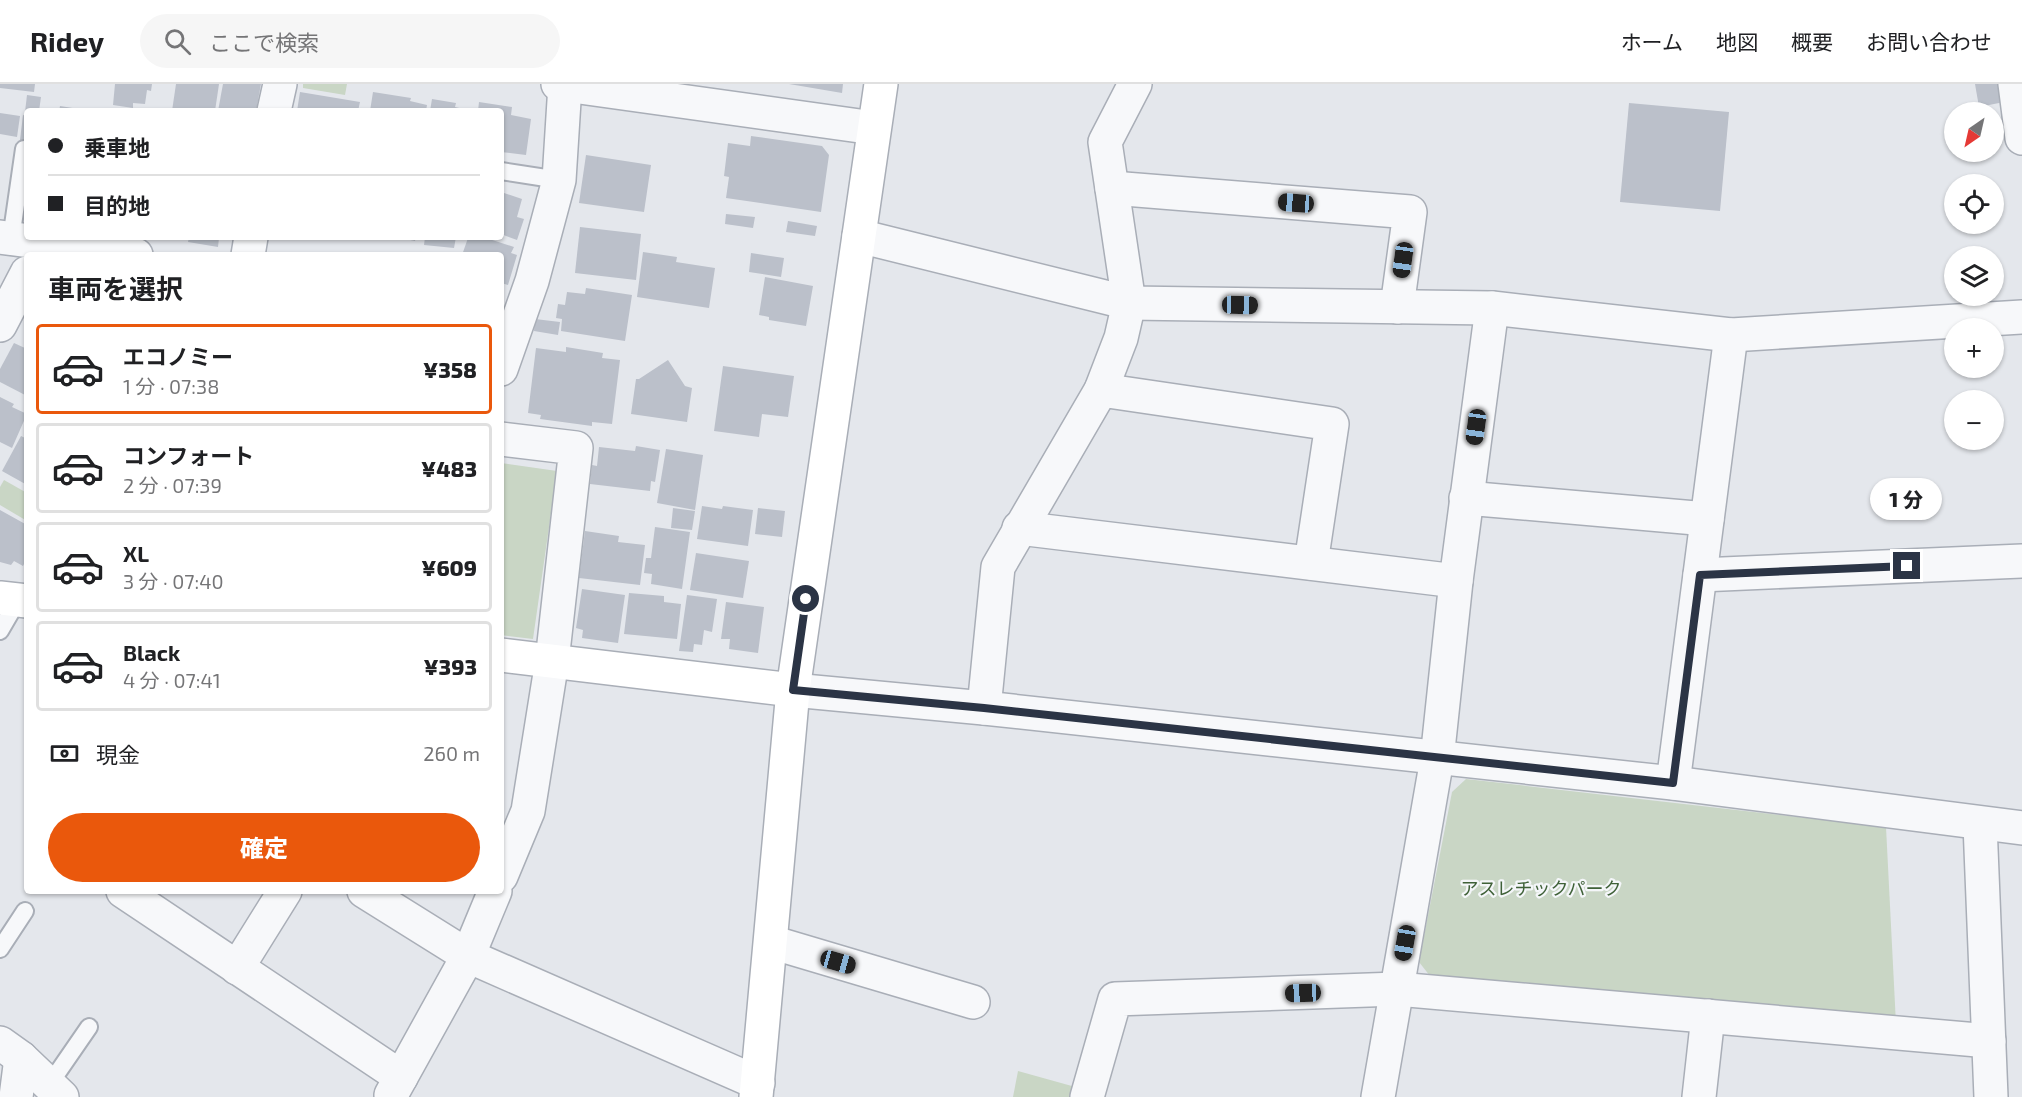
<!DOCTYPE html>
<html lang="ja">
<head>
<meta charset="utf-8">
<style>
	body { margin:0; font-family:"Exo 2","Noto Sans JP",sans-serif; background:#f6f6f6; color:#202124; height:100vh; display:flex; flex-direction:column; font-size:22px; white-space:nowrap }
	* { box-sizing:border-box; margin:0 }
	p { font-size:20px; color:#757577 }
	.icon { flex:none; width:33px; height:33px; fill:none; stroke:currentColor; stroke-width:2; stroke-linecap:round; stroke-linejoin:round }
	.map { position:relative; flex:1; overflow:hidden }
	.drawer { position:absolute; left:24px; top:168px; width:480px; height:642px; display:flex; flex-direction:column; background:#fff; border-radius:6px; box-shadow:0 2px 4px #0004 }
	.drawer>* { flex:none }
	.top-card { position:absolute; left:24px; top:24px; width:480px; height:132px; border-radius:6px; box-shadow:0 2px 4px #0004; display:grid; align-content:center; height:132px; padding:0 24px; background:#fff }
	.needle { width:39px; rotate:214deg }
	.tools { position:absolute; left:1944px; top:18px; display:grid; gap:12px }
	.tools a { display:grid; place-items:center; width:60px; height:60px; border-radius:50%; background:#fff; box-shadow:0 2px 4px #0004; font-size:30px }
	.end { position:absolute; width:27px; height:27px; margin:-14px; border:8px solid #2b3445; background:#fff; box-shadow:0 0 0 3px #fff }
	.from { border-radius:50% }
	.bubble { position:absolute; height:42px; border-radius:21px; background:#fff; box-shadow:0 2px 4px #0004; font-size:20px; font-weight:800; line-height:42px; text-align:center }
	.car { position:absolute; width:18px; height:36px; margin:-18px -9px; border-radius:8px; box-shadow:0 0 4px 2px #0007; background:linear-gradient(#222 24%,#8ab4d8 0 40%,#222 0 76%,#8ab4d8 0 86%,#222 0) }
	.top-card b { display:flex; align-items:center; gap:21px; height:57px; font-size:22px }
	.top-card b+b { border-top:2px solid #e0e0e0 }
	.top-card i { width:15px; height:15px; background:#202124 }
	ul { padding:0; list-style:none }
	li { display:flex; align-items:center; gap:18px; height:90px; margin:0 12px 9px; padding:0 12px; border:3px solid #e0e0e0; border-radius:6px }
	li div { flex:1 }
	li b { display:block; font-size:22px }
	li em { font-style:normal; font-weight:800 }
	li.active { border-color:#ea580c }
	li>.icon { width:54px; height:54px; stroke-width:1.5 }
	h2 { padding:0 24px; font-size:27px; line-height:72px }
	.pay { display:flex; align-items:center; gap:15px; height:66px; padding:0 24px; font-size:22px }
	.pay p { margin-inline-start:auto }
	.action { display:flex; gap:12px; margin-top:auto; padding:12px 24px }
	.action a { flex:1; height:69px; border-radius:36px; background:#ea580c; color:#fff; font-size:24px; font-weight:800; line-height:69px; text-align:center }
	header { display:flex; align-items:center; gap:36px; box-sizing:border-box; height:84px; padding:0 30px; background:#fff; border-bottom:2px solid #e0e0e0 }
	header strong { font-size:28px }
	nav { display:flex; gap:33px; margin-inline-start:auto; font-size:21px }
	.search { width:420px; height:54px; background:#f6f6f6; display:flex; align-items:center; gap:15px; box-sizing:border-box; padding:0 21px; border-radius:33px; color:#757577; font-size:22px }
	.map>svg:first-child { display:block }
	.green { fill:#c9d6c5 }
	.building { fill:#bbc0ca }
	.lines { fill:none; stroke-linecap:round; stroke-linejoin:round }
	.lane-casing { stroke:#a9aeb7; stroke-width:20 }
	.street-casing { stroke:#a9aeb7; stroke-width:36 }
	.secondary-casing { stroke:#a9aeb7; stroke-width:36 }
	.lane { stroke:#f7f8fa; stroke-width:16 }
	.street { stroke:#f7f8fa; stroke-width:33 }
	.secondary { stroke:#fff; stroke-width:33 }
	.route { stroke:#2b3445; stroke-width:8 }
	.labels { text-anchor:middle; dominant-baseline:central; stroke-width:4.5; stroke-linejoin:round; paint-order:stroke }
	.park-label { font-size:18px; fill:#3f6138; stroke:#f4f6f9 }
</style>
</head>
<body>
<header>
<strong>Ridey</strong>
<div class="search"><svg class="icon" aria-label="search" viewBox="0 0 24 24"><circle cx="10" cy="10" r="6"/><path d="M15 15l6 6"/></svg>ここで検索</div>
<nav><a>ホーム</a><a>地図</a><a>概要</a><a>お問い合わせ</a></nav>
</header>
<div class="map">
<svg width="2022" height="1013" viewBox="0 0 2022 1013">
	<rect width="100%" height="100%" fill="#e4e7ec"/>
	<g class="green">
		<polygon points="303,0 347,0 345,11 303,4"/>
		<polygon points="501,379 557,387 533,555 501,551"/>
		<polygon points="4,396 27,409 27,437 0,421 0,403"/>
		<polygon points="1466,695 1886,743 1896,940 1430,892 1419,878 1452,708"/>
		<polygon points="1018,987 1079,1004 1077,1013 1013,1013"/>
	</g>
	<g class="building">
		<polygon points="0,0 35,0 34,8 0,4"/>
		<polygon points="115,0 152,0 151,7 147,6 145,20 133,19 133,24 113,21"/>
		<polygon points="176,0 219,0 215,27 172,27"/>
		<polygon points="223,0 261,0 256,27 218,27"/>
		<polygon points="789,0 843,0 842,9"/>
		<polygon points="1975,0 2005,0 2009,17 1979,23"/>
		<polygon points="300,8 360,18 358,27 297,27"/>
		<polygon points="373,8 411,14 410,17 427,21 426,27 370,27"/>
		<polygon points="27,11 41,13 39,27 25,28"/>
		<polygon points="432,15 456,19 455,23 472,27 430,27"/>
		<polygon points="479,18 512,23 511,31 531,35 526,71 501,68 501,27 478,27"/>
		<polygon points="1629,19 1729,28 1720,127 1620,118"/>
		<polygon points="60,22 85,26 85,27 59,27"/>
		<polygon points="0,29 20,32 17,53 0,50"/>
		<polygon points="23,31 27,32 27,57 20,56"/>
		<polygon points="751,52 822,62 829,71 821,128 726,114 729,93 724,92 728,59 750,62"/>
		<polygon points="586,71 651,81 644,128 579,119"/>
		<polygon points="501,108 522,115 517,133 524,135 517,156 501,150"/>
		<polygon points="726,130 755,133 753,144 725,140"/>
		<polygon points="788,137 817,142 815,152 786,148"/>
		<polygon points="580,143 641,150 636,196 575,189"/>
		<polygon points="189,153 231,153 230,156 219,154 218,163 188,158"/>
		<polygon points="396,153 416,153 415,157"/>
		<polygon points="425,153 456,153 454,164 424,161"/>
		<polygon points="475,153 483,153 514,163 511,169 517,171 508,201 501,199 501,171 462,171 468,154 474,156"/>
		<polygon points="643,168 677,173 676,178 715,184 709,224 637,213"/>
		<polygon points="751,169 784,174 781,193 749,188"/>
		<polygon points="765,193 813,202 806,242 769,236 769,233 759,231"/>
		<polygon points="586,204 632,211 625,257 561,247 562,235 556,234 558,220 565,221 567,208 585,210"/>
		<polygon points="535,235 560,238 558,251 534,247"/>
		<polygon points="14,259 27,265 27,312 0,298 0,285"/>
		<polygon points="566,263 603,269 602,274 620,276 612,340 592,338 592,342 540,335 541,331 528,329 536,264 566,268"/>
		<polygon points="668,276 685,302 692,304 687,338 631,330 636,295 639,295"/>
		<polygon points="723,282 794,292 788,333 762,330 759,353 714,347"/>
		<polygon points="0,313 14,320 12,323 27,330 12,364 0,358"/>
		<polygon points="21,352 27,355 27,401 2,387"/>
		<polygon points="636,362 660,366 655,398 651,397 650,407 590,400 592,381 597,382 599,363 635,367"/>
		<polygon points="666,365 703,371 695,426 657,419"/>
		<polygon points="702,422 722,425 723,422 753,426 748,462 697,455"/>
		<polygon points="673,424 695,427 692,446 671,444"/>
		<polygon points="758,424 785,427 782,453 755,450"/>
		<polygon points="0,426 27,441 27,463 24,467 27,469 27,474 23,482 14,477 11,481 0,478"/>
		<polygon points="655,443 690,448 682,505 651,500 652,490 644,489 646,474 651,474"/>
		<polygon points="585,447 619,452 618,458 645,461 640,501 579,494"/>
		<polygon points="696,469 749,477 743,514 690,506"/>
		<polygon points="582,505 625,511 618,559 582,554 583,546 576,544"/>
		<polygon points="629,509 664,512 664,518 681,520 677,555 624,550"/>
		<polygon points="687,511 717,515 712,548 704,546 702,561 694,560 693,568 679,567"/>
		<polygon points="726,518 764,523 758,569 729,565 730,555 721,555"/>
	</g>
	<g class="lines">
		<defs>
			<g id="lane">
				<polyline points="501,87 559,96"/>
				<polyline points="11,155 24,65"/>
				<polyline points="0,547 18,516"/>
				<polyline points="0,865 25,827"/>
				<polyline points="49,1001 89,943"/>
			</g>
			<g id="street">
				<polyline points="558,0 874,44"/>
				<polyline points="2015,0 2022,54"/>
				<polyline points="274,27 280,0"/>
				<polyline points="1112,104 1410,128 1397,223"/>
				<polyline points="859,152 1129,219 1492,224 1731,251 2022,233"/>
				<polyline points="0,153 136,171"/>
				<polyline points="248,171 251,153"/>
				<polyline points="0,241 27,189"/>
				<polyline points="501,285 532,197 559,96 565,1"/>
				<polyline points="1101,306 1332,340 1311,479"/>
				<polyline points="501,355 576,364 552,577 528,727 501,792"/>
				<polyline points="1466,414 1707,435"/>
				<polyline points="1019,444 1456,497"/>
				<polyline points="1700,491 2022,477"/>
				<polyline points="793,606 984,624 1673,699 2022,744"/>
				<polyline points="984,624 998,483 1101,306 1121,254 1129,219 1105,58 1135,0"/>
				<polyline points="1673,699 1731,251"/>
				<polyline points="1980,740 1991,1013"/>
				<polyline points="123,807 401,993"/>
				<polyline points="364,807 468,872 758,999"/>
				<polyline points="771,858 973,918"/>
				<polyline points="237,884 285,807"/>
				<polyline points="0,959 21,974 62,1013"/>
				<polyline points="391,1011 468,872 495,807"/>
				<polyline points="16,1013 21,974"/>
				<polyline points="1087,1013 1115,915 1397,905 1989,957"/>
				<polyline points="1378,1013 1437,675 1456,497 1492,224"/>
				<polyline points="1699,1013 1708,932"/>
			</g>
			<g id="secondary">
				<polyline points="0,514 27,517"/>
				<polyline points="501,571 793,606"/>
				<polyline points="756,1013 793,606 881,0"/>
			</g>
		</defs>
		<use href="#lane" class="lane-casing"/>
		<use href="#street" class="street-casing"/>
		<use href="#secondary" class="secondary-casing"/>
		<use href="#lane" class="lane"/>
		<use href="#street" class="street"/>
		<use href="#secondary" class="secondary"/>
	</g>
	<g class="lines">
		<polyline class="route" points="806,515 793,606 984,624 1673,699 1700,491 1907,482"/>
	</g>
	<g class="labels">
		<g class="park-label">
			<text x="1541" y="804">アスレチックパーク</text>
		</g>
	</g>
</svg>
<div class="tools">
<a><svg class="needle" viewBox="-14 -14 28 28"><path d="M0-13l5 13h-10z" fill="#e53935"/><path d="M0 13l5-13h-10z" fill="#757577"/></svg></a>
<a><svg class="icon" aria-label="locate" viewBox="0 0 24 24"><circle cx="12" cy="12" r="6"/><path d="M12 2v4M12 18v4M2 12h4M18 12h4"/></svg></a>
<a><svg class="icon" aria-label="layers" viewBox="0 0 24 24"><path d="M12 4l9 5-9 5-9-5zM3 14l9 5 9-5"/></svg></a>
<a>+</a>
<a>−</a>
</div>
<i class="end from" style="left:806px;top:515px"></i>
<i class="end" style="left:1907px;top:482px"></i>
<div class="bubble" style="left:1870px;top:394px;width:72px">1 分</div>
<i class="car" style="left:1296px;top:119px;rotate:274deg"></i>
<i class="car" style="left:1403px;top:176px;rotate:188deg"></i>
<i class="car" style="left:1240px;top:221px;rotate:91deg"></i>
<i class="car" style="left:1476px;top:343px;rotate:188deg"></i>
<i class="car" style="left:1405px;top:859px;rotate:190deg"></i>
<i class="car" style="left:838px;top:878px;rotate:106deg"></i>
<i class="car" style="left:1303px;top:909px;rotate:268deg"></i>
<div class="top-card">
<b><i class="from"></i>乗車地</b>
<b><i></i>目的地</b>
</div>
<section class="drawer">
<h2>車両を選択</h2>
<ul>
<li class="active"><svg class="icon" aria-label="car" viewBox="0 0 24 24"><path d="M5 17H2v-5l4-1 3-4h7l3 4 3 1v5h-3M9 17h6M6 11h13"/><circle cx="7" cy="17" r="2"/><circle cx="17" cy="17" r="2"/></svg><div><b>エコノミー</b><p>1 分 · 07:38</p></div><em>¥358</em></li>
<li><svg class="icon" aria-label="car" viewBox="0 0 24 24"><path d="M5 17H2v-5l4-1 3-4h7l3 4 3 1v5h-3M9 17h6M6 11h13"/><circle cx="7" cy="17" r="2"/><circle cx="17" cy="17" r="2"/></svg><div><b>コンフォート</b><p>2 分 · 07:39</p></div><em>¥483</em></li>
<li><svg class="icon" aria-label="car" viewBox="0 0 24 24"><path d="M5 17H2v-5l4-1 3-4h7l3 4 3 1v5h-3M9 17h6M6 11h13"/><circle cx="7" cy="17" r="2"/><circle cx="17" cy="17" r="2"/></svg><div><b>XL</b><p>3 分 · 07:40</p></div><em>¥609</em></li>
<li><svg class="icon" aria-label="car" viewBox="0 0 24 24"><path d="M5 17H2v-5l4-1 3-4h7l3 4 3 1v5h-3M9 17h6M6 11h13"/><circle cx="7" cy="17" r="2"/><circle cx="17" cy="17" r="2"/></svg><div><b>Black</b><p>4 分 · 07:41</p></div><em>¥393</em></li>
</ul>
<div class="pay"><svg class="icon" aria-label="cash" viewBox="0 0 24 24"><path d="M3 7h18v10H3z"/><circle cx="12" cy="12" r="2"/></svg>現金<p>260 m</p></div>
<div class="action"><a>確定</a></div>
</section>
</div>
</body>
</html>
